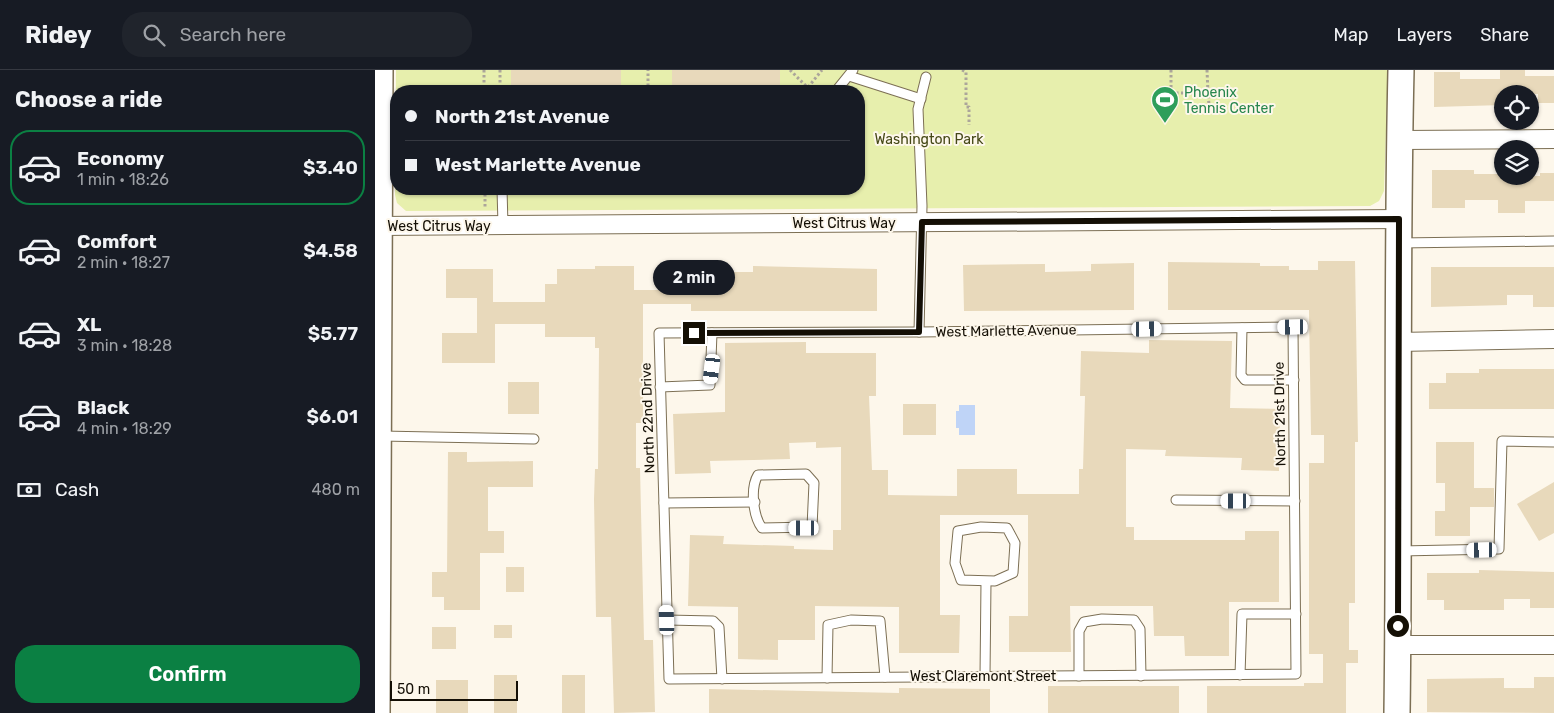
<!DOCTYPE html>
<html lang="en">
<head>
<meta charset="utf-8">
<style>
	body { margin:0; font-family:Rubik,sans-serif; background:#20242c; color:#f1f3f6; height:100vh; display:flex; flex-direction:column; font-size:19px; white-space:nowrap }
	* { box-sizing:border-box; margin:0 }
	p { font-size:16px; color:#9ea1a6 }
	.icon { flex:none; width:28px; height:28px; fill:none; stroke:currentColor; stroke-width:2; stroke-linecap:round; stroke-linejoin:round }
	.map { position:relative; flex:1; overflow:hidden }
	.details { display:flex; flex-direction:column; background:#171b24; width:375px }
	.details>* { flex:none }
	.top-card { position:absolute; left:15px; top:15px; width:475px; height:110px; border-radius:20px; box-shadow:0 1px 4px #0004; display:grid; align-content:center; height:110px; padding:0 15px; background:#171b24 }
	.tools { position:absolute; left:1119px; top:15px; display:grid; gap:10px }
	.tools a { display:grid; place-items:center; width:45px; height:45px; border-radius:50%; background:#171b24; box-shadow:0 1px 4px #0004; font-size:25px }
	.scale { position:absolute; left:15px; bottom:12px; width:128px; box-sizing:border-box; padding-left:5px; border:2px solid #140f05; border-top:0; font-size:14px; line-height:18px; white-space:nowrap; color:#140f05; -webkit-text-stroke:4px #fdf7eb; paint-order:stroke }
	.end { position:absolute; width:22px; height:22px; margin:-11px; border:6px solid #140f05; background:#fff; box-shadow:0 0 0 2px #fff }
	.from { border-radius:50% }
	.bubble { position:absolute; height:35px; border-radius:18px; background:#171b24; box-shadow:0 1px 4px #0004; font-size:16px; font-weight:600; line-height:35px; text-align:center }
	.car { position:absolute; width:15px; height:30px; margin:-15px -8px; border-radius:6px; box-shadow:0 0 4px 1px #0007; background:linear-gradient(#fff 24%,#345 0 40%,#fff 0 76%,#345 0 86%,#fff 0) }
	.top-card b { display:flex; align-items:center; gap:18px; height:48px; font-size:19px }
	.top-card b+b { border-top:1px solid #363941 }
	.top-card i { width:12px; height:12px; background:#f1f3f6 }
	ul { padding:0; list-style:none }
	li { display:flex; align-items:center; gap:15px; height:75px; margin:0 10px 8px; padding:0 5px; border:2px solid transparent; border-radius:20px }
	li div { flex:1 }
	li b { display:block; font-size:19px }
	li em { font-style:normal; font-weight:600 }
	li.active { border-color:#0b8043 }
	li>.icon { width:45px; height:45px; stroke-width:1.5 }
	h2 { padding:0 15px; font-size:22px; line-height:60px }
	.pay { display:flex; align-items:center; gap:12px; height:55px; padding:0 15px; font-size:19px }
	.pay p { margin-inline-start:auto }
	.action { display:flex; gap:10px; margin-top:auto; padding:10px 15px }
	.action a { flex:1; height:58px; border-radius:20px; background:#0b8043; color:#fff; font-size:20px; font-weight:600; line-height:58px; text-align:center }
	header { display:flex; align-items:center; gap:30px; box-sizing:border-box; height:70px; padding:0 25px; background:#171b24; border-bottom:1px solid #363941 }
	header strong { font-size:24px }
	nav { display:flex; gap:28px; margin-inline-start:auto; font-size:18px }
	.search { width:350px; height:45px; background:#20242c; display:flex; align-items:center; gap:12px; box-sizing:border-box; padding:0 18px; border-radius:20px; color:#9ea1a6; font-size:19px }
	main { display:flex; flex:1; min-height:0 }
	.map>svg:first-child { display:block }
	.green { fill:#e7efad; fill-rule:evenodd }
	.water { fill:#bfd4f7 }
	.building { fill:#e8d9bb }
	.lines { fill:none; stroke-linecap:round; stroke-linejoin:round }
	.lane-casing { stroke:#7c6f54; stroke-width:11 }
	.street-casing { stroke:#7c6f54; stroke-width:20 }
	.secondary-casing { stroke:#7c6f54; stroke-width:28 }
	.path { stroke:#aba59a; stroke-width:3; stroke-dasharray:2.5 2.5; stroke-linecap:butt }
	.lane { stroke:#fff; stroke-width:9 }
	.street { stroke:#fff; stroke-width:18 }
	.secondary { stroke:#fff; stroke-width:25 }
	.route { stroke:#140f05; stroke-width:6 }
	.labels { text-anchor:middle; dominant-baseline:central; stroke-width:4; stroke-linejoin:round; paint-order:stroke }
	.leisure-label { font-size:14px; fill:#27864d; stroke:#fdf7eb; text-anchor:start }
	.park-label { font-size:14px; fill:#454816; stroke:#fdf7eb }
	.street-label { font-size:14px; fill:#140f05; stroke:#fdf7eb }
</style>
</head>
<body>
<header>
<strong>Ridey</strong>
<div class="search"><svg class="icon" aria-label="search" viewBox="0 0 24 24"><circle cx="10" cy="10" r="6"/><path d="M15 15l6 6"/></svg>Search here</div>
<nav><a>Map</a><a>Layers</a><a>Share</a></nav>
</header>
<main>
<section class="details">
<h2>Choose a ride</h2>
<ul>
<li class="active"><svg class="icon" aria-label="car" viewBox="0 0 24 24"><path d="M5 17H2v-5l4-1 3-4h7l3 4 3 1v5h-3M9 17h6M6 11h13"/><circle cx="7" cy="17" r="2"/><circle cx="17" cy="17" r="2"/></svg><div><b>Economy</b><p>1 min · 18:26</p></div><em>$3.40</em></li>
<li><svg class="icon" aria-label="car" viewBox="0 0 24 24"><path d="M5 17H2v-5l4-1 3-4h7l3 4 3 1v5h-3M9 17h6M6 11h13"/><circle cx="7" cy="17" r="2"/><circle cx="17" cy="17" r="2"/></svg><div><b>Comfort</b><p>2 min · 18:27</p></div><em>$4.58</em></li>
<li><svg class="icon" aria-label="car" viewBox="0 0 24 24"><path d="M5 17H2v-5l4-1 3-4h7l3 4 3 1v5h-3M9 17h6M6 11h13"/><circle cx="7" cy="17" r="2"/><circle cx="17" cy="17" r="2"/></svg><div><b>XL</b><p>3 min · 18:28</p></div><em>$5.77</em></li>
<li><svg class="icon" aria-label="car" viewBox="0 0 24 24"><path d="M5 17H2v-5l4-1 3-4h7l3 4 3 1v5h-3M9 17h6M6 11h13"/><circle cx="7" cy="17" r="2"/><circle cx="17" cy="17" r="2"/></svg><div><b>Black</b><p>4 min · 18:29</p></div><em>$6.01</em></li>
</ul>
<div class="pay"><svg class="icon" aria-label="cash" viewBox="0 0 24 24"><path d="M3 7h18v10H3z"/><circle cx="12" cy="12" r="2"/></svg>Cash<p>480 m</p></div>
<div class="action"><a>Confirm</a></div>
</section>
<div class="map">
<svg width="1179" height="643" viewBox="0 0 1179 643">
	<rect width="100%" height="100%" fill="#fdf7eb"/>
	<path class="green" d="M21 0H1013L1009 121 1004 131 995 136 31 141 22 133 20 125ZM21 21H484V119H21Z"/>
	<polygon class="water" points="584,335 600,335 600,365 584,365 584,358 581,358 581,341 584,341"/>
	<g class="building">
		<polygon points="136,0 246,0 246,16 212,16 212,21 136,21"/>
		<rect x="297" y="0" width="108" height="21"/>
		<polygon points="1125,0 1150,0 1150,6 1179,6 1179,33 1163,33 1163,24 1128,24 1128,35 1059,37 1059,2 1085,2 1085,9 1125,9"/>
		<polygon points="1057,100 1099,100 1099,104 1128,104 1128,106 1165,106 1165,103 1179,103 1179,131 1150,131 1150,143 1123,143 1123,130 1090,130 1090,138 1057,138"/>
		<polygon points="943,191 980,191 983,372 980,372 980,533 974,533 974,580 983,580 983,593 971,593 971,643 832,643 832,616 929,616 929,613 948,613 948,584 934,584 934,393 949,393 949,365 936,365 934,240 793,240 793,192 885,193 885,196 914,196 914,200 943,200"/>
		<polygon points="759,193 759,240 589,241 588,195 670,194 670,202 716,201 716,194"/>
		<polygon points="220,196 259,196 259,220 291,220 291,202 378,202 378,196 502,199 502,241 316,241 316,234 268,234 268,353 261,353 261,398 265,398 269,570 278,570 280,642 239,643 236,547 221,547 219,429 220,399 223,399 224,278 220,278 220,267 170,267 170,254 120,254 120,293 67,293 67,263 102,263 102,228 71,228 71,199 118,199 118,232 170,232 170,214 182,214 182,199 220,199"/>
		<polygon points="1056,197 1179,197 1179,237 1158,237 1158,225 1132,225 1132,235 1056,237"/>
		<polygon points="774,270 857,271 855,338 905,339 904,401 866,400 867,388 790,386 791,380 751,379 751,457 759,457 759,470 870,470 870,461 904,461 904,532 854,532 854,586 810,586 809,566 779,566 778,536 695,536 696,582 634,582 634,546 653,546 653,445 565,445 565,545 585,545 584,583 524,583 524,537 440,536 440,570 403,570 403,590 363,589 363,537 313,536 315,465 349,466 348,474 419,476 419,479 458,480 458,460 466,460 466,377 441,378 441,372 414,373 415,389 335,391 336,403 300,404 298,344 350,342 350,273 431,272 431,283 501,283 501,326 494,326 497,400 513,400 513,425 582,426 582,399 642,399 642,424 704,424 704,399 708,399 710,326 705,326 706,281 774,283"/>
		<polygon points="1104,299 1179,299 1179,339 1054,339 1054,313 1071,313 1071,303 1104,303"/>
		<rect x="133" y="312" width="31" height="32"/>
		<rect x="528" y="334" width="33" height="31"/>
		<polygon points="1061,372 1099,372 1099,418 1119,418 1119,437 1095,437 1095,466 1060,466 1060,441 1070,441 1070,413 1061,413"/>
		<polygon points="73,382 92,382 92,392 158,391 158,417 113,417 113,461 129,461 129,483 105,483 105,540 69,540 69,527 57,527 57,502 72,502"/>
		<polygon points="1179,412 1179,463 1164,471 1142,434"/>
		<rect x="131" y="497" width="18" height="25"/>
		<polygon points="1104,500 1179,502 1179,538 1155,538 1155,529 1129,529 1129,540 1069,540 1069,530 1052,530 1052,503 1104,503"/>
		<rect x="119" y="555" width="18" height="13"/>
		<rect x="57" y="557" width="24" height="22"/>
		<rect x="119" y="605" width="23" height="38"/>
		<rect x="187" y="605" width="23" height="38"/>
		<polygon points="1159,607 1179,607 1179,643 1052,642 1052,609 1129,608 1129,618 1159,618"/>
		<rect x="61" y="610" width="32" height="33"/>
		<rect x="673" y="616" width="131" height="27"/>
		<polygon points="524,618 615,619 615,643 334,643 334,619 524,623"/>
	</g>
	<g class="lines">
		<defs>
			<g id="lane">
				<polyline points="474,6 546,29"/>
				<polyline points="461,21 478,0"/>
				<polyline points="127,119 128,155"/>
				<polyline points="1024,173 1179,171"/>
				<polygon points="918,257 921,604 294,609 284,263 544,262"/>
				<polyline points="867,258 866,305 870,310 919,310"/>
				<polyline points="544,262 547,136 543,39 551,7"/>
				<polyline points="285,317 335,315 337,263"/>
				<polyline points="6,366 159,369"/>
				<path d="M431 404 439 413 437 457 387 458C378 446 375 418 383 405Z"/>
				<polyline points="801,430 920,431"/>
				<polyline points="289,433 380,432"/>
				<polygon points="606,457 632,458 640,473 638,503 620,511 586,510 580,493 583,461"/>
				<polyline points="1025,481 1124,479 1127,371 1179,372"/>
				<polyline points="292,550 338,551 344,557 347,609"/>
				<polyline points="865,605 867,544 921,544"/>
				<polyline points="610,606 611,512"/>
				<polyline points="704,606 704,561 709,552 727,549 759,550 765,559 766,606"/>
				<polyline points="452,608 453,555 476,550 505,551 510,607"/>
			</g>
			<g id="street">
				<polyline points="1025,70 1179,69"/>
				<polyline points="4,156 1024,149"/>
				<polyline points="1023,272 1179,269"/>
				<polyline points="1023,575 1179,575"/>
			</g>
			<g id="secondary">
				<polyline points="2,643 5,0"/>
				<path d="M1022 643C1025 429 1021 214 1026 0"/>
			</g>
		</defs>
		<use href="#lane" class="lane-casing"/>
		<use href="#street" class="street-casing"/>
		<use href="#secondary" class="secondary-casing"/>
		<g class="path">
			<polyline points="109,0 109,21"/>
			<polyline points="125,0 125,21"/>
			<polyline points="415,0 433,18"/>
			<polyline points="587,0 591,2 591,37 594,37 594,55"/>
			<polyline points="796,0 796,37"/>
			<polyline points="832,0 833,23"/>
			<polyline points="273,21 273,0"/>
			<polyline points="430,21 447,0"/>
			<polyline points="796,23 833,23 834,35"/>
			<polyline points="110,119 110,138"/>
		</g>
		<use href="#lane" class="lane"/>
		<use href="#street" class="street"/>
		<use href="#secondary" class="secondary"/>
	</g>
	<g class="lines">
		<polyline class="route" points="319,263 544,262 547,152 1024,149 1023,556"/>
	</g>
	<defs>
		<symbol id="stadium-pin" viewBox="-11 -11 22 30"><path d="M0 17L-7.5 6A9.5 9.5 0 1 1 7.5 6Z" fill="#2e9e5b" stroke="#fdf7eb"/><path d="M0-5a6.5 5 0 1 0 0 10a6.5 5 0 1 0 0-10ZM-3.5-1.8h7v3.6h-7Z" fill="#fff"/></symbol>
	</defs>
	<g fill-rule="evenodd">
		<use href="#stadium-pin" x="774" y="14" width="32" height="43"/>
	</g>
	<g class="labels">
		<g class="leisure-label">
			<text x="809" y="22">Phoenix<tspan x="809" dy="16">Tennis Center</tspan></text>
		</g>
		<g class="park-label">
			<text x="554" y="69">Washington Park</text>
		</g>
		<g class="street-label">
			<text x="469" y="153">West Citrus Way</text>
			<text x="64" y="156">West Citrus Way</text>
			<text transform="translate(631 261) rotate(-1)">West Marlette Avenue</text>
			<text transform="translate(905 344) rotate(-91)">North 21st Drive</text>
			<text transform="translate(273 348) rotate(-92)">North 22nd Drive</text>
			<text x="608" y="606">West Claremont Street</text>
		</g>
	</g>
</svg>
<div class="tools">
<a><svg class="icon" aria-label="locate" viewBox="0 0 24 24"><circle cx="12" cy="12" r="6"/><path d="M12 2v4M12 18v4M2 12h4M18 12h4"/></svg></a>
<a><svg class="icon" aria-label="layers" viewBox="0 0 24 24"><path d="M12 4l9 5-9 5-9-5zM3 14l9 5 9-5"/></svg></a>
</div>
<div class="scale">50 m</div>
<i class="end from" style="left:1023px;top:556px"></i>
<i class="end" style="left:319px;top:263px"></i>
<div class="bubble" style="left:278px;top:190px;width:82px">2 min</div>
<i class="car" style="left:918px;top:257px;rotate:269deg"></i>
<i class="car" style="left:772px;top:259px;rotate:89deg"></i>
<i class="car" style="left:337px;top:299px;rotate:187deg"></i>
<i class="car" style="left:861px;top:431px;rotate:270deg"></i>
<i class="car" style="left:429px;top:458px;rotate:270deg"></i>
<i class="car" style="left:1107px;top:480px;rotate:269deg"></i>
<i class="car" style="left:292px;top:550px;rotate:358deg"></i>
<div class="top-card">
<b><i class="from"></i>North 21st Avenue</b>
<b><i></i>West Marlette Avenue</b>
</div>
</div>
</main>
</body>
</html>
